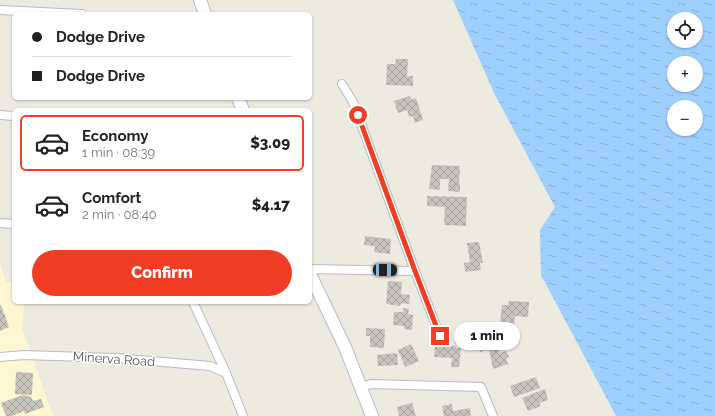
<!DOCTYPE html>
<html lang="en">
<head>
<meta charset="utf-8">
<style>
	body { margin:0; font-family:Raleway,sans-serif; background:#f6f6f6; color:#202124; height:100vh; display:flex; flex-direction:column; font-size:15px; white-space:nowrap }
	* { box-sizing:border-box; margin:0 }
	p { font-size:13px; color:#757577 }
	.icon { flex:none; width:22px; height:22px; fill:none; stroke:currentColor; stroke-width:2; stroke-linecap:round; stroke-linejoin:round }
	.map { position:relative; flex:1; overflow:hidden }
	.side { position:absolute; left:12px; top:108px; width:300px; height:196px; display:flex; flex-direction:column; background:#fff; border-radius:6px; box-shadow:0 1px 3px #0004 }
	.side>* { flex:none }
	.top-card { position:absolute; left:12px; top:12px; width:300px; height:88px; border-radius:6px; box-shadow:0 1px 3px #0004; display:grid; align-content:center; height:88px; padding:0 20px; background:#fff }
	.buttons { position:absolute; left:667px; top:12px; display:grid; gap:8px }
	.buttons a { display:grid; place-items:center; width:36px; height:36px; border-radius:50%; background:#fff; box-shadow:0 1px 3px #0004; font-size:20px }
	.end { position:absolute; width:18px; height:18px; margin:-9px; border:5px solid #f03d23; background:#fff; box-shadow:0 0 0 2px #fff }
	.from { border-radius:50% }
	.bubble { position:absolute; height:28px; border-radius:14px; background:#fff; box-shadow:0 1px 3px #0004; font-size:13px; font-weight:800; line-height:28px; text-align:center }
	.car { position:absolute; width:12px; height:24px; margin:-12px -6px; border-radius:5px; box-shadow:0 0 3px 1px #0007; background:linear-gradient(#222 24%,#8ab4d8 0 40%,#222 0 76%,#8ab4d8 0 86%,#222 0) }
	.top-card b { display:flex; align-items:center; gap:14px; height:38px; font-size:15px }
	.top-card b+b { border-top:1px solid #e0e0e0 }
	.top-card i { width:10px; height:10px; background:#202124 }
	ul { padding:7px 0 0; list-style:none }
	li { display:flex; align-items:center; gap:12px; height:56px; margin:0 8px 6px; padding:0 12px; border:2px solid transparent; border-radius:6px }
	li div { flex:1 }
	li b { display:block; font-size:15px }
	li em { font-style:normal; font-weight:800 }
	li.active { border-color:#f03d23 }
	li>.icon { width:36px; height:36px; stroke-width:1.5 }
	.cta { display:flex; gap:8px; margin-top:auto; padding:8px 20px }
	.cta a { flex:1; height:46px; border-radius:24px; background:#f03d23; color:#fff; font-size:16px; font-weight:800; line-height:46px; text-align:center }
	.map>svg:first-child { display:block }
	.commercial { fill:#fff7d3 }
	.water { fill:url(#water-ripples); fill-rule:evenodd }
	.building { fill:url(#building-cross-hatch) }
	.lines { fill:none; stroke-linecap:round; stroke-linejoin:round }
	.minor-casing { stroke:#b8bac0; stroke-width:10 }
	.secondary-casing { stroke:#b9bcc3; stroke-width:14 }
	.minor { stroke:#fff; stroke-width:8 }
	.secondary { stroke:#fff; stroke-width:12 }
	.route { stroke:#f03d23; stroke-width:5 }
	.labels { text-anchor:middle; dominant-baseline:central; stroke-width:3; stroke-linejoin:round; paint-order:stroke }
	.street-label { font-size:13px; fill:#595c62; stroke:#fff }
</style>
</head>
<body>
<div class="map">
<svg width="715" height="416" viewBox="0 0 715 416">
	<defs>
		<pattern id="water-ripples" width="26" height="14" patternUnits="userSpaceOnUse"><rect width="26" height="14" fill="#9ed0ff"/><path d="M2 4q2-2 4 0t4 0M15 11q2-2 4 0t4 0" fill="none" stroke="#84acd2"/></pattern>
		<pattern id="building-cross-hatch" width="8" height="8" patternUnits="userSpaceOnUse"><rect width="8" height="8" fill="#c7c4bd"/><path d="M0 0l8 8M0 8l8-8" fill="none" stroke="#a5a29d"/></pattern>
	</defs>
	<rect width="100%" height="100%" fill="#edebe0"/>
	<g class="commercial">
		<polygon points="0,264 6,282 14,283 14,302 24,302 22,328 30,351 0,352"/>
		<polygon points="24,359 33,359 53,416 0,416 0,361"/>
	</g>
	<path class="water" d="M453 0H715V416H616L541 275 540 230 555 207 494 93ZM674 19H696V41H674ZM674 63H696V85H674ZM674 107H696V129H674Z"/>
	<g class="building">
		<polygon points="396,59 408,59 407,76 413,76 413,86 386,85 387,64 395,64"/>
		<polygon points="410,96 411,100 416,98 423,120 415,123 413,116 409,117 407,110 398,113 394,101"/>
		<polygon points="432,165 460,166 459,184 460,184 460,192 448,191 449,179 440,179 440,190 429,189"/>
		<polygon points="427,196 467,197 466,226 444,225 445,207 427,206"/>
		<polygon points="365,236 391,239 390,254 374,252 375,246 364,245"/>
		<polygon points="479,242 483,263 480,263 481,270 465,272 464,263 470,262 467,243"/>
		<polygon points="388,281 402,282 401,294 410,295 409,304 401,303 400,306 386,304"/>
		<polygon points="509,301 529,302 528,317 515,316 514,326 500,325 502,305 508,305"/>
		<polygon points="0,305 1,305 9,327 0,331"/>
		<polygon points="403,308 409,309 408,314 413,315 412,330 404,329 404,326 393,325 394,312 403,312"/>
		<polygon points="366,328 385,329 384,348 370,347 370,336 366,336"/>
		<polygon points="495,338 500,353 506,351 509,357 506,358 508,364 493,369 489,349 480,352 477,344"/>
		<polygon points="411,344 419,361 405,367 398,350"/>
		<polygon points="435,344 456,346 456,348 461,348 459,367 451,367 452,358 434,357"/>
		<polygon points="397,353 398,365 378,366 377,355"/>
		<polygon points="16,372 33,373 32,395 15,394"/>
		<polygon points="536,377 540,388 514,397 510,386"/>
		<polygon points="545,389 548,400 539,403 541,406 528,411 522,398"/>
		<polygon points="23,395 31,397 33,401 41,399 44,407 25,414 24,411 12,416 6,416 1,403"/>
		<polygon points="412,403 416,416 399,416 397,407"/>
		<polygon points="452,404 453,411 470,408 471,416 444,416 442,406"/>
	</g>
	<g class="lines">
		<defs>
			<g id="minor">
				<polyline points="0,10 82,14"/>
				<polyline points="342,84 353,102 415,271 440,336"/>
				<polyline points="0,115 14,116"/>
				<polyline points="0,223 14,224"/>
				<polyline points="310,269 415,271"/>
				<polyline points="193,302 226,373 243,416"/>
				<polyline points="0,357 24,355 116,358 210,366 226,373"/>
				<polyline points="361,387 371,384 481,387 493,416"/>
			</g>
			<g id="secondary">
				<polyline points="200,0 205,14"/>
				<polyline points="238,98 243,110"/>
				<polyline points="310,274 345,347 372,416"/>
			</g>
		</defs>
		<use href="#minor" class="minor-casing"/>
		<use href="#secondary" class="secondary-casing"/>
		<use href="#minor" class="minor"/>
		<use href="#secondary" class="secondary"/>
	</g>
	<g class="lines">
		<polyline class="route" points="358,115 415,271 440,336"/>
	</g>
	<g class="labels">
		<g class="street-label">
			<text transform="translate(114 359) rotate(4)">Minerva Road</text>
		</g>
	</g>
</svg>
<div class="buttons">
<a><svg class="icon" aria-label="locate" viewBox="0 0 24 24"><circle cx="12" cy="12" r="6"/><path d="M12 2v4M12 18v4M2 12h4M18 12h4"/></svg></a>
<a>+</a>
<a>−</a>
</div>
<i class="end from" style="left:358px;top:115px"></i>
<i class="end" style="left:440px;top:336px"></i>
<div class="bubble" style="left:454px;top:322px;width:66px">1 min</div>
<i class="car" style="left:385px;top:270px;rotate:91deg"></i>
<div class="top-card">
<b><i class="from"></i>Dodge Drive</b>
<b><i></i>Dodge Drive</b>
</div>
<section class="side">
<ul>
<li class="active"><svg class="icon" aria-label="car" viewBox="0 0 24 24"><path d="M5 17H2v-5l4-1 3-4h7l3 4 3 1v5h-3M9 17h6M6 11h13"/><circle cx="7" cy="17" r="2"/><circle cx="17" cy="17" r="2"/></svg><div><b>Economy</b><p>1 min · 08:39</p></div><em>$3.09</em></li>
<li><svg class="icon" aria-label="car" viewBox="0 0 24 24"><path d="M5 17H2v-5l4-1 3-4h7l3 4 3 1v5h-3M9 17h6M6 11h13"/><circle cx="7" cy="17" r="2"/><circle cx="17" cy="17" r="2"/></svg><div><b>Comfort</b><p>2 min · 08:40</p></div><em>$4.17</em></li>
</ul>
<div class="cta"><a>Confirm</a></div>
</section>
</div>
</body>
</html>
